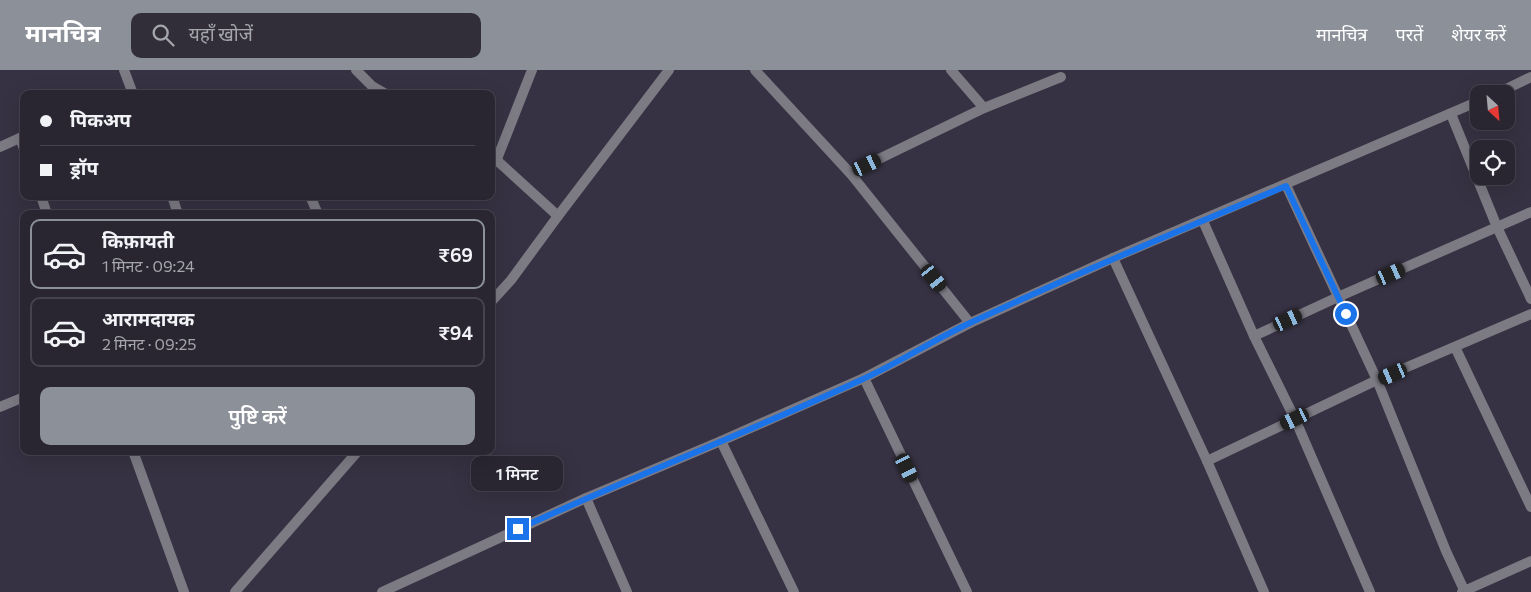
<!DOCTYPE html>
<html lang="hi">
<head>
<meta charset="utf-8">
<style>
	body { margin:0; font-family:Commissioner,"Noto Sans Devanagari",sans-serif; background:#312e3a; color:#f1f3f6; height:100vh; display:flex; flex-direction:column; font-size:19px; white-space:nowrap }
	* { box-sizing:border-box; margin:0 }
	p { font-size:16px; color:#a5a5ac }
	.icon { flex:none; width:28px; height:28px; fill:none; stroke:currentColor; stroke-width:2; stroke-linecap:round; stroke-linejoin:round }
	.map { position:relative; flex:1; overflow:hidden }
	.sheet { position:absolute; left:20px; top:140px; width:475px; height:245px; display:flex; flex-direction:column; background:#292632; border-radius:10px; box-shadow:0 5px 20px #0002,0 0 0 1px #45434d }
	.sheet>* { flex:none }
	.guide { position:absolute; left:20px; top:20px; width:475px; height:110px; border-radius:10px; box-shadow:0 5px 20px #0002,0 0 0 1px #45434d; display:grid; align-content:center; height:110px; padding:0 20px; background:#292632 }
	.needle { width:32px; rotate:154deg }
	.tools { position:absolute; left:1470px; top:15px; display:grid; gap:10px }
	.tools a { display:grid; place-items:center; width:45px; height:45px; border-radius:10px; background:#292632; box-shadow:0 5px 20px #0002,0 0 0 1px #45434d; font-size:25px }
	.end { position:absolute; width:22px; height:22px; margin:-11px; border:6px solid #1a73e8; background:#fff; box-shadow:0 0 0 2px #fff }
	.from { border-radius:50% }
	.bubble { position:absolute; height:35px; border-radius:10px; background:#292632; box-shadow:0 5px 20px #0002,0 0 0 1px #45434d; font-size:16px; font-weight:600; line-height:35px; text-align:center }
	.car { position:absolute; width:15px; height:30px; margin:-15px -8px; border-radius:6px; box-shadow:0 0 4px 1px #0007; background:linear-gradient(#222 24%,#8ab4d8 0 40%,#222 0 76%,#8ab4d8 0 86%,#222 0) }
	.guide b { display:flex; align-items:center; gap:18px; height:48px; font-size:19px }
	.guide b+b { border-top:1px solid #45434d }
	.guide i { width:12px; height:12px; background:#f1f3f6 }
	ul { padding:9px 0 0; list-style:none }
	li { display:flex; align-items:center; gap:15px; height:70px; margin:0 10px 8px; padding:0 10px; border:2px solid #45434d; border-radius:10px }
	li div { flex:1 }
	li b { display:block; font-size:19px }
	li em { font-style:normal; font-weight:600 }
	li.current { border-color:#8c9099 }
	li>.icon { width:45px; height:45px; stroke-width:1.5 }
	.action { display:flex; gap:10px; margin-top:auto; padding:10px 20px }
	.action a { flex:1; height:58px; border-radius:10px; background:#8c9099; color:#fff; font-size:20px; font-weight:600; line-height:58px; text-align:center }
	header { display:flex; align-items:center; gap:30px; box-sizing:border-box; height:70px; padding:0 25px; background:#8c9099; color:#fff }
	header strong { font-size:24px }
	nav { display:flex; gap:28px; margin-inline-start:auto; font-size:18px }
	.search { width:350px; height:45px; background:#312e3a; display:flex; align-items:center; gap:12px; box-sizing:border-box; padding:0 18px; border-radius:10px; color:#a5a5ac; font-size:19px }
	.map>svg:first-child { display:block }
	.lines { fill:none; stroke-linecap:round; stroke-linejoin:round }
	.street { stroke:#7c7a83; stroke-width:10 }
	.route { stroke:#1a73e8; stroke-width:6 }
</style>
</head>
<body>
<header>
<strong>मानचित्र</strong>
<div class="search"><svg class="icon" aria-label="search" viewBox="0 0 24 24"><circle cx="10" cy="10" r="6"/><path d="M15 15l6 6"/></svg>यहाँ खोजें</div>
<nav><a>मानचित्र</a><a>परतें</a><a>शेयर करें</a></nav>
</header>
<div class="map">
<svg width="1531" height="522" viewBox="0 0 1531 522">
	<rect width="100%" height="100%" fill="#373243"/>
	<g class="lines">
		<g class="street">
			<polyline points="124,0 133,24"/>
			<polyline points="356,0 372,16 386,24"/>
			<polyline points="755,0 850,103 970,253"/>
			<polyline points="951,0 984,38"/>
			<polyline points="1496,24 1531,7"/>
			<polyline points="1451,44 1497,157 1531,229"/>
			<polyline points="20,68 24,79"/>
			<polyline points="0,77 24,66"/>
			<polyline points="491,85 558,146"/>
			<polyline points="497,89 532,0"/>
			<polyline points="850,103 984,38 1061,7"/>
			<polyline points="1286,115 1377,310 1446,481 1465,522"/>
			<polyline points="41,126 47,144"/>
			<polyline points="172,126 178,144"/>
			<polyline points="310,126 318,144"/>
			<polyline points="1203,151 1254,266 1295,349 1370,522"/>
			<polyline points="1113,188 1207,391 1264,522"/>
			<polyline points="491,232 511,210 558,146 669,0"/>
			<polyline points="1254,266 1338,227 1531,142"/>
			<polyline points="1455,277 1531,437"/>
			<polyline points="864,308 967,522"/>
			<polyline points="0,337 24,327"/>
			<polyline points="721,371 794,522"/>
			<polyline points="133,381 184,522"/>
			<polyline points="1207,391 1377,310 1531,244"/>
			<polyline points="586,428 627,522"/>
			<polyline points="235,522 358,381"/>
			<polyline points="382,522 586,428 721,371 864,308 970,253 1113,188 1479,31"/>
			<polyline points="1462,522 1531,491"/>
		</g>
	</g>
	<g class="lines">
		<path class="route" d="M518 459C632 407 749 362 863 309 900 292 935 269 972 252 1075 204 1180 160 1286 116L1346 244"/>
	</g>
</svg>
<div class="tools">
<a><svg class="needle" viewBox="-14 -14 28 28"><path d="M0-13l5 13h-10z" fill="#e53935"/><path d="M0 13l5-13h-10z" fill="#a5a5ac"/></svg></a>
<a><svg class="icon" aria-label="locate" viewBox="0 0 24 24"><circle cx="12" cy="12" r="6"/><path d="M12 2v4M12 18v4M2 12h4M18 12h4"/></svg></a>
</div>
<i class="end from" style="left:1346px;top:244px"></i>
<i class="end" style="left:518px;top:459px"></i>
<div class="bubble" style="left:471px;top:386px;width:92px">1 मिनट</div>
<i class="car" style="left:867px;top:95px;rotate:64deg"></i>
<i class="car" style="left:1391px;top:204px;rotate:66deg"></i>
<i class="car" style="left:934px;top:208px;rotate:141deg"></i>
<i class="car" style="left:1288px;top:250px;rotate:65deg"></i>
<i class="car" style="left:1393px;top:304px;rotate:247deg"></i>
<i class="car" style="left:1295px;top:349px;rotate:244deg"></i>
<i class="car" style="left:907px;top:398px;rotate:154deg"></i>
<div class="guide">
<b><i class="from"></i>पिकअप</b>
<b><i></i>ड्रॉप</b>
</div>
<section class="sheet">
<ul>
<li class="current"><svg class="icon" aria-label="car" viewBox="0 0 24 24"><path d="M5 17H2v-5l4-1 3-4h7l3 4 3 1v5h-3M9 17h6M6 11h13"/><circle cx="7" cy="17" r="2"/><circle cx="17" cy="17" r="2"/></svg><div><b>किफ़ायती</b><p>1 मिनट · 09:24</p></div><em>₹69</em></li>
<li><svg class="icon" aria-label="car" viewBox="0 0 24 24"><path d="M5 17H2v-5l4-1 3-4h7l3 4 3 1v5h-3M9 17h6M6 11h13"/><circle cx="7" cy="17" r="2"/><circle cx="17" cy="17" r="2"/></svg><div><b>आरामदायक</b><p>2 मिनट · 09:25</p></div><em>₹94</em></li>
</ul>
<div class="action"><a>पुष्टि करें</a></div>
</section>
</div>
</body>
</html>
